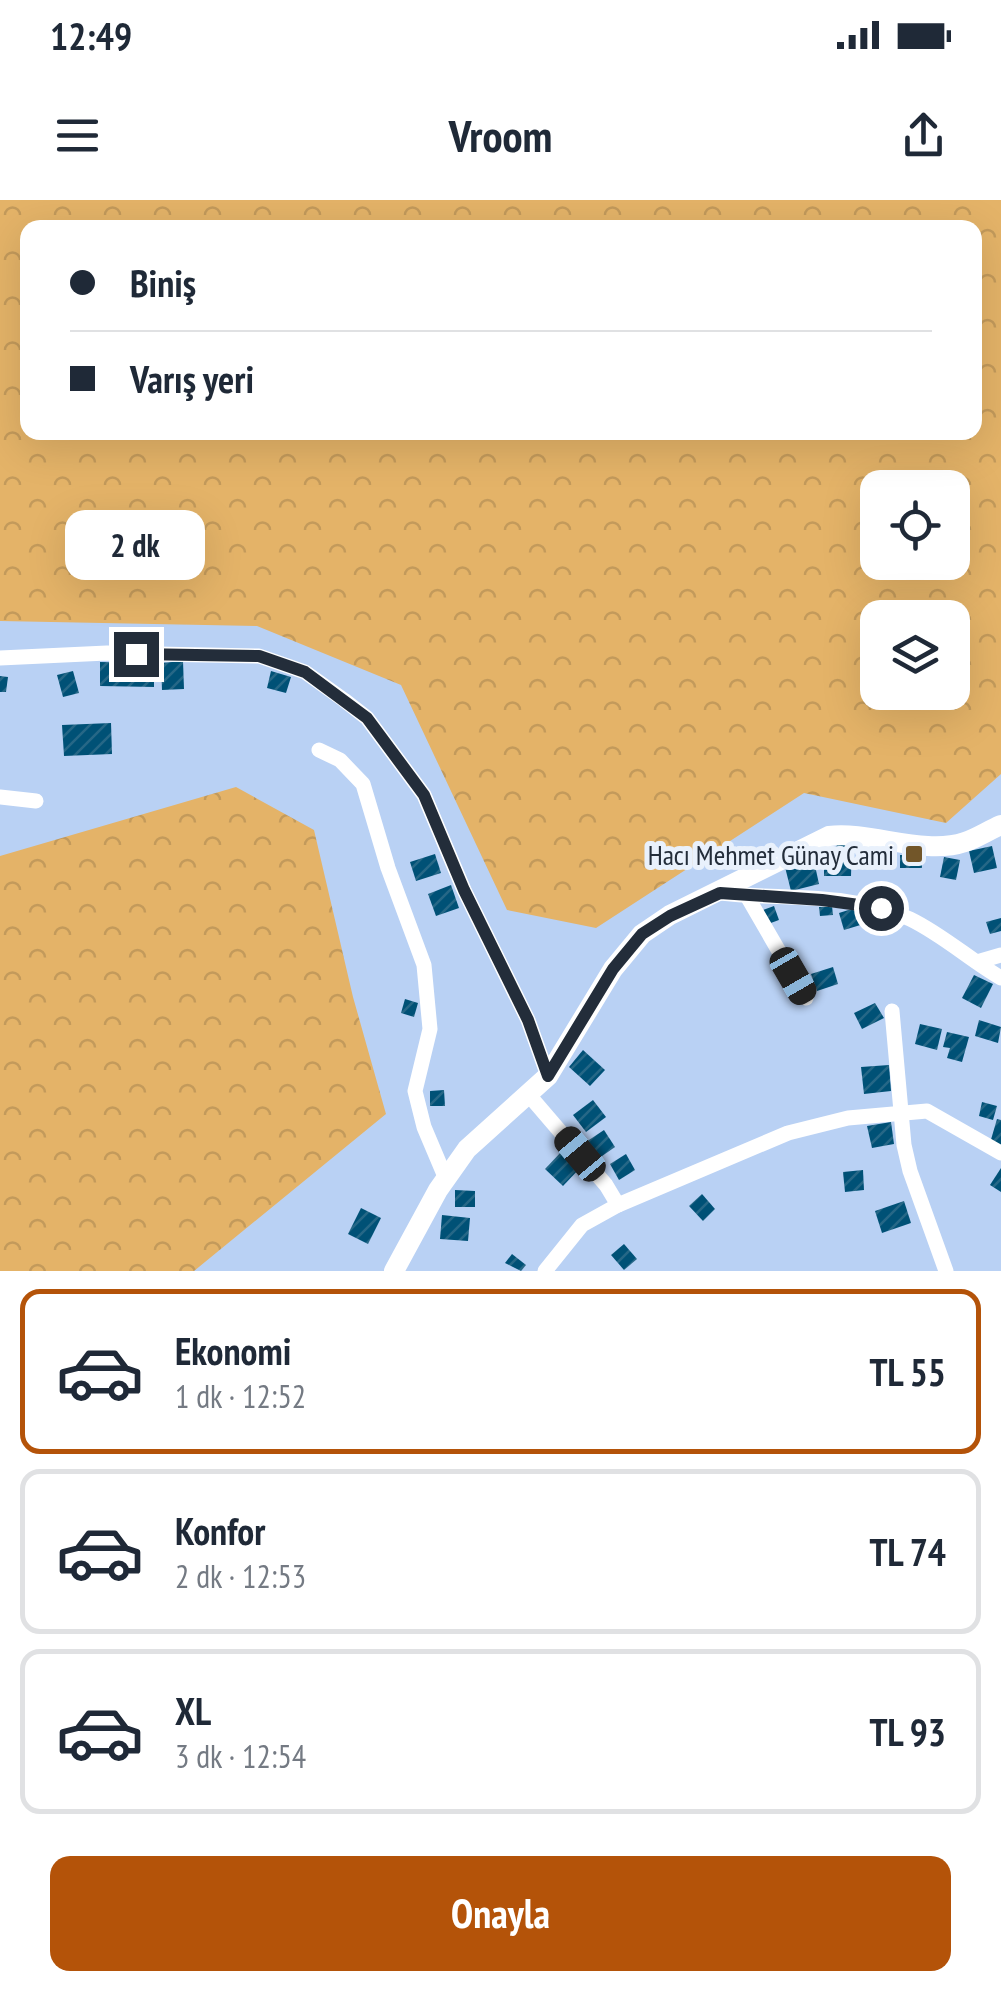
<!DOCTYPE html>
<html lang="tr">
<head>
<meta charset="utf-8">
<style>
	body { margin:0; font-family:"PT Sans Narrow",sans-serif; background:#f6f6f7; color:#1f2937; height:100vh; display:flex; flex-direction:column; font-size:38px; white-space:nowrap }
	* { box-sizing:border-box; margin:0 }
	p { font-size:32px; color:#747a83 }
	.icon { flex:none; width:55px; height:55px; fill:none; stroke:currentColor; stroke-width:2; stroke-linecap:round; stroke-linejoin:round }
	.map { position:relative; height:1071px; overflow:hidden }
	.drawer { display:flex; flex-direction:column; background:#fff; flex:1 }
	.drawer>* { flex:none }
	.hud { position:absolute; left:20px; top:20px; width:962px; height:220px; border-radius:20px; box-shadow:0 10px 40px #0002; display:grid; align-content:center; height:220px; padding:0 50px; background:#fff }
	.fabs { position:absolute; left:860px; top:270px; display:grid; gap:20px }
	.fabs a { display:grid; place-items:center; width:110px; height:110px; border-radius:20px; background:#fff; box-shadow:0 10px 40px #0002; font-size:50px }
	.end { position:absolute; width:45px; height:45px; margin:-22px; border:12px solid #232d3a; background:#fff; box-shadow:0 0 0 5px #fff }
	.from { border-radius:50% }
	.bubble { position:absolute; height:70px; border-radius:20px; background:#fff; box-shadow:0 10px 40px #0002; font-size:32px; font-weight:800; line-height:70px; text-align:center }
	.car { position:absolute; width:30px; height:60px; margin:-30px -15px; border-radius:12px; box-shadow:0 0 8px 2px #0007; background:linear-gradient(#222 24%,#8ab4d8 0 40%,#222 0 76%,#8ab4d8 0 86%,#222 0) }
	.hud b { display:flex; align-items:center; gap:35px; height:95px; font-size:38px }
	.hud b+b { border-top:2px solid #e0e1e3 }
	.hud i { width:25px; height:25px; background:#1f2937 }
	ul { padding:18px 0 0; list-style:none }
	li { display:flex; align-items:center; gap:30px; height:165px; margin:0 20px 15px; padding:0 30px; border:5px solid #e0e1e3; border-radius:20px }
	li div { flex:1 }
	li b { display:block; font-size:38px }
	li em { font-style:normal; font-weight:800 }
	li.on { border-color:#b45309 }
	li>.icon { width:90px; height:90px; stroke-width:1.5 }
	.primary-button { display:flex; gap:20px; margin-top:auto; padding:20px 50px }
	.primary-button a { flex:1; height:115px; border-radius:20px; background:#b45309; color:#fff; font-size:40px; font-weight:800; line-height:115px; text-align:center }
	.status { display:flex; justify-content:space-between; align-items:center; height:70px; padding:0 50px; background:#fff; direction:ltr }
	.status svg { height:28px; fill:currentColor }
	header { display:flex; justify-content:space-between; align-items:center; height:130px; padding:0 50px; background:#fff; font-size:45px; font-weight:800 }
	.map>svg:first-child { display:block }
	.forest { fill:url(#forest-crowns); fill-rule:evenodd }
	.building { fill:url(#building-hatch) }
	.lines { fill:none; stroke-linecap:round; stroke-linejoin:round }
	.street { stroke:#fff; stroke-width:15 }
	.secondary { stroke:#fff; stroke-width:20 }
	.route { stroke:#232d3a; stroke-width:12 }
	.poi-dot { fill:#725629; stroke:#e9f1fc; stroke-width:4 }
	.labels { text-anchor:middle; dominant-baseline:central; stroke-width:10; stroke-linejoin:round; paint-order:stroke }
	.poi-label { font-size:28px; fill:#232d3a; stroke:#e9f1fc; text-anchor:end }
</style>
</head>
<body>
<div class="status"><b>12:49</b><svg viewBox="0 0 49 12"><path d="M0 12V9h3v3zM5 12V6h3v6zM10 12V3h3v9zM15 12V0h3v12zM26 1h20v11H26zM47 4h2v5h-2z"/></svg></div>
<header><svg class="icon" aria-label="menu" viewBox="0 0 24 24"><path d="M4 6h16M4 12h16M4 18h16"/></svg>Vroom<svg class="icon" aria-label="share" viewBox="0 0 24 24"><path d="M12 15V3M7 8l5-5 5 5M5 13v7h14v-7"/></svg></header>
<div class="map">
<svg width="1001" height="1071" viewBox="0 0 1001 1071">
	<defs>
		<pattern id="forest-crowns" width="20" height="18" patternUnits="userSpaceOnUse" patternTransform="scale(2.5)"><rect width="20" height="18" fill="#e4b368"/><path d="M2 6a3 3 0 1 1 6 0M12 15a3 3 0 1 1 6 0" fill="none" stroke="#c39a5b"/></pattern>
		<pattern id="building-hatch" width="6" height="6" patternUnits="userSpaceOnUse" patternTransform="scale(2.5)"><rect width="6" height="6" fill="#005176"/><path d="M-1 1l2-2M0 6l6-6M5 7l2-2" fill="none" stroke="#266786"/></pattern>
	</defs>
	<rect width="100%" height="100%" fill="#b9d1f4"/>
	<g class="forest">
		<path d="M0 0H1001V574L946 623 804 593 596 728 507 710 401 485 257 426 0 421ZM28 28H975V232H28ZM878 288H952V362H878ZM878 418H952V492H878Z"/>
		<polygon points="236,587 314,630 353,797 386,914 194,1071 0,1071 0,656"/>
	</g>
	<g class="building">
		<polygon points="183,461 184,489 162,490 161,463"/>
		<polygon points="100,462 154,463 154,487 100,486"/>
		<polygon points="73,471 79,493 63,497 57,475"/>
		<polygon points="271,471 291,477 286,493 267,488"/>
		<polygon points="0,476 8,477 6,492 0,492"/>
		<polygon points="111,523 112,554 64,556 62,525"/>
		<polygon points="837,641 852,642 851,676 824,676 824,654 836,655"/>
		<polygon points="992,646 997,668 974,673 969,651"/>
		<polygon points="435,654 441,673 416,681 410,662"/>
		<rect x="900" y="655" width="22" height="13"/>
		<polygon points="944,657 960,660 956,680 940,677"/>
		<polygon points="814,661 819,684 791,691 785,667"/>
		<polygon points="451,685 459,708 436,716 428,694"/>
		<polygon points="774,706 779,720 768,724 763,710"/>
		<polygon points="832,706 833,715 820,716 819,707"/>
		<polygon points="861,706 867,723 844,730 839,713"/>
		<polygon points="1001,718 1001,731 990,734 986,722"/>
		<polygon points="833,767 838,784 817,791 811,774"/>
		<polygon points="974,775 993,784 981,808 962,798"/>
		<polygon points="405,799 418,803 414,817 401,813"/>
		<polygon points="875,803 884,818 862,829 854,813"/>
		<polygon points="979,820 1001,827 998,843 975,836"/>
		<polygon points="920,824 942,829 937,850 915,844"/>
		<polygon points="947,832 969,837 962,862 947,858 950,848 943,847"/>
		<polygon points="583,850 605,870 590,886 569,867"/>
		<polygon points="889,865 891,891 864,894 861,867"/>
		<polygon points="444,890 445,906 430,906 430,891"/>
		<polygon points="593,900 606,917 586,932 573,915"/>
		<polygon points="982,902 997,906 993,920 979,916"/>
		<polygon points="997,919 1001,920 1001,946 990,943"/>
		<polygon points="891,922 894,944 872,948 867,926"/>
		<polygon points="604,930 615,947 595,961 583,944"/>
		<polygon points="563,950 581,967 563,986 545,969"/>
		<polygon points="626,954 635,970 619,980 610,964"/>
		<polygon points="1001,968 1001,992 990,985"/>
		<polygon points="863,970 864,990 845,992 843,972"/>
		<polygon points="455,990 475,991 475,1007 455,1007"/>
		<polygon points="702,994 715,1009 703,1021 689,1006"/>
		<polygon points="904,1001 911,1023 882,1033 875,1011"/>
		<polygon points="361,1008 381,1018 368,1044 348,1034"/>
		<polygon points="442,1015 470,1018 468,1041 440,1039"/>
		<polygon points="624,1044 637,1059 624,1070 611,1055"/>
		<polygon points="512,1054 526,1065 521,1071 505,1063"/>
	</g>
	<g class="lines">
		<g class="street">
			<polyline points="0,458 107,453 259,456 305,472 344,500 367,518 424,595 464,690 528,820 548,876"/>
			<polyline points="319,550 340,560 363,584 388,668 424,765 430,829 415,891 424,927 446,979"/>
			<polyline points="0,597 36,601"/>
			<path d="M720 693C782 700 852 692 910 719 943 735 970 760 1001 778"/>
			<polyline points="747,696 806,798"/>
			<polyline points="977,762 1001,755"/>
			<polyline points="892,811 904,945 910,971 946,1071"/>
			<polyline points="528,894 606,985 618,1005"/>
			<polyline points="545,1071 582,1025 618,1005 788,933 848,918 927,911 1001,953"/>
		</g>
		<path class="secondary" d="M394 1071 438 990 467 949 548 876 613 769 642 734 670 715 829 636C871 631 924 656 965 642 977 638 989 630 1001 625"/>
	</g>
	<g class="lines">
		<polyline class="route" points="136,454 259,456 305,472 367,518 424,595 464,690 528,820 548,876 613,769 642,734 670,716 720,693 822,700 881,708"/>
	</g>
	<rect class="poi-dot" x="904" y="644" width="20" height="20" rx="5"/>
	<g class="labels">
		<g class="poi-label">
			<text x="894" y="654">Hacı Mehmet Günay Cami</text>
		</g>
	</g>
</svg>
<div class="fabs">
<a><svg class="icon" aria-label="locate" viewBox="0 0 24 24"><circle cx="12" cy="12" r="6"/><path d="M12 2v4M12 18v4M2 12h4M18 12h4"/></svg></a>
<a><svg class="icon" aria-label="layers" viewBox="0 0 24 24"><path d="M12 4l9 5-9 5-9-5zM3 14l9 5 9-5"/></svg></a>
</div>
<i class="end from" style="left:881px;top:708px"></i>
<i class="end" style="left:136px;top:454px"></i>
<div class="bubble" style="left:65px;top:310px;width:140px">2 dk</div>
<i class="car" style="left:793px;top:776px;rotate:150deg"></i>
<i class="car" style="left:580px;top:954px;rotate:320deg"></i>
<div class="hud">
<b><i class="from"></i>Biniş</b>
<b><i></i>Varış yeri</b>
</div>
</div>
<section class="drawer">
<ul>
<li class="on"><svg class="icon" aria-label="car" viewBox="0 0 24 24"><path d="M5 17H2v-5l4-1 3-4h7l3 4 3 1v5h-3M9 17h6M6 11h13"/><circle cx="7" cy="17" r="2"/><circle cx="17" cy="17" r="2"/></svg><div><b>Ekonomi</b><p>1 dk · 12:52</p></div><em>TL 55</em></li>
<li><svg class="icon" aria-label="car" viewBox="0 0 24 24"><path d="M5 17H2v-5l4-1 3-4h7l3 4 3 1v5h-3M9 17h6M6 11h13"/><circle cx="7" cy="17" r="2"/><circle cx="17" cy="17" r="2"/></svg><div><b>Konfor</b><p>2 dk · 12:53</p></div><em>TL 74</em></li>
<li><svg class="icon" aria-label="car" viewBox="0 0 24 24"><path d="M5 17H2v-5l4-1 3-4h7l3 4 3 1v5h-3M9 17h6M6 11h13"/><circle cx="7" cy="17" r="2"/><circle cx="17" cy="17" r="2"/></svg><div><b>XL</b><p>3 dk · 12:54</p></div><em>TL 93</em></li>
</ul>
<div class="primary-button"><a>Onayla</a></div>
</section>
</body>
</html>
